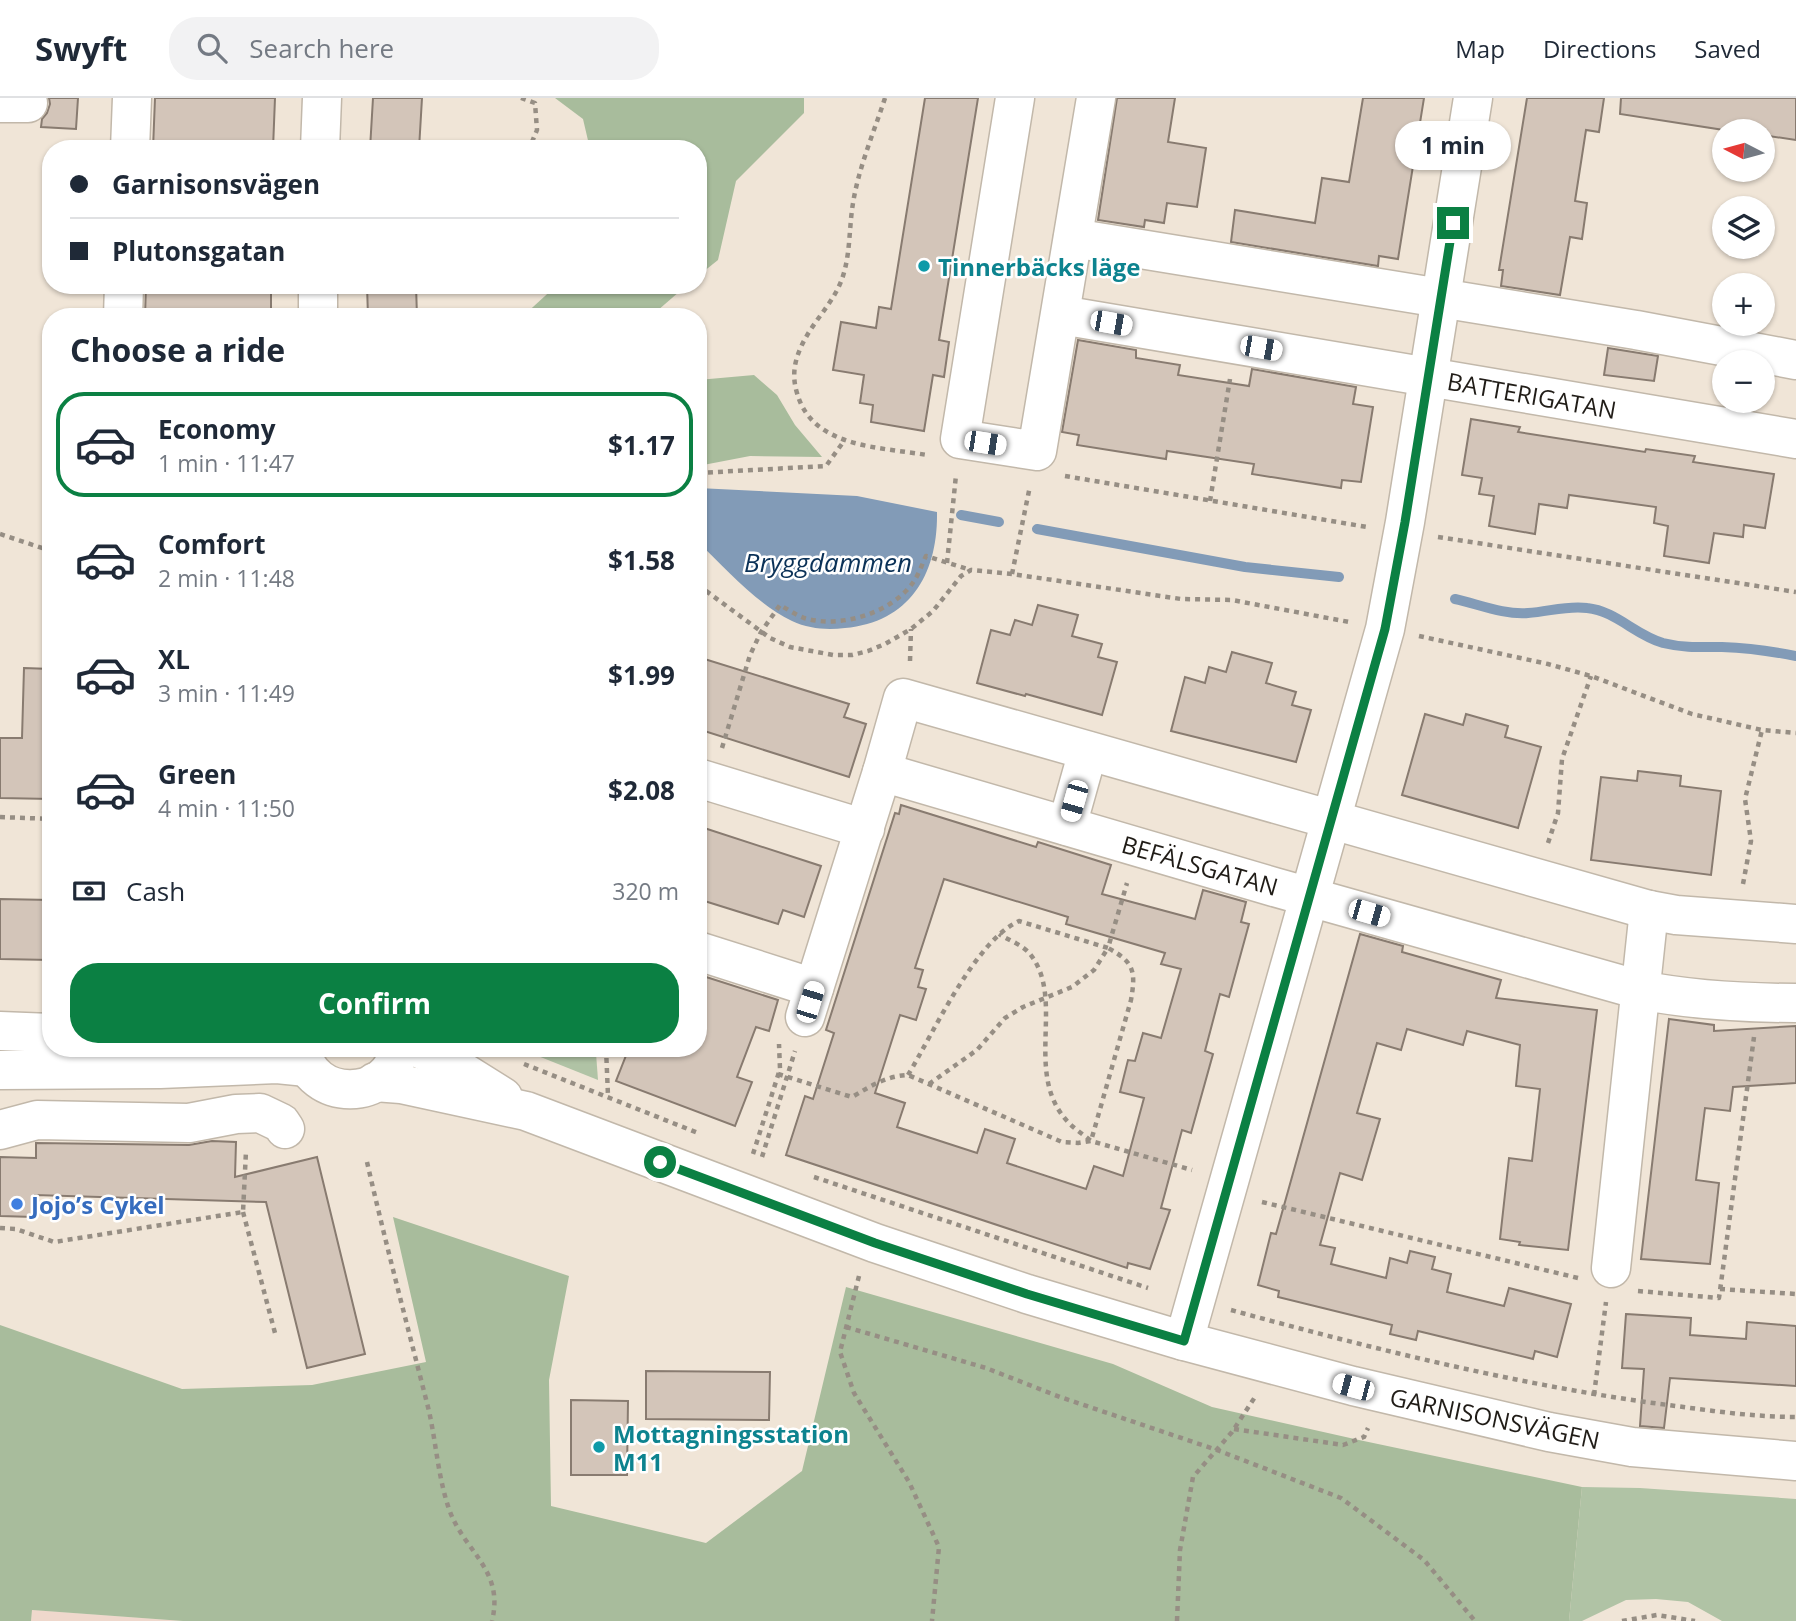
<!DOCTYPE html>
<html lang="en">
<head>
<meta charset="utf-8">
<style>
	body { margin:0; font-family:"Open Sans",sans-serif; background:#f2f2f3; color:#1f2937; height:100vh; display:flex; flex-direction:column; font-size:26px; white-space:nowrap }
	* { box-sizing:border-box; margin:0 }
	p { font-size:23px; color:#747a83 }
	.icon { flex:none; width:38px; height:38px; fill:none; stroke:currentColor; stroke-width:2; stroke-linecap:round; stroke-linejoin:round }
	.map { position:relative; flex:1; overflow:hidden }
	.side { position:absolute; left:42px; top:210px; width:665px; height:749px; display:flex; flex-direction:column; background:#fff; border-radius:28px; box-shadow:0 2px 5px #0004 }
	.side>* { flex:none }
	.banner { position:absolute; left:42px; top:42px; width:665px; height:154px; border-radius:28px; box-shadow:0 2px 5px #0004; display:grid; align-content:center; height:154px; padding:0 28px; background:#fff }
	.needle { width:46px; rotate:276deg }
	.fabs { position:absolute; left:1712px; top:21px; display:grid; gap:14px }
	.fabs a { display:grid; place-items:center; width:63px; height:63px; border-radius:50%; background:#fff; box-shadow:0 2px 5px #0004; font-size:35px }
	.end { position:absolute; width:32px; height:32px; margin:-16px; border:9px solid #0b8043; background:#fff; box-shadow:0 0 0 4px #fff }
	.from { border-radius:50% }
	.bubble { position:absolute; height:49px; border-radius:24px; background:#fff; box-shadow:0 2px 5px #0004; font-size:23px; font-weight:700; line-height:49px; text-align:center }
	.car { position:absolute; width:21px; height:42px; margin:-21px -10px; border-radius:9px; box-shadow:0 0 5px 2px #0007; background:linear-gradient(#fff 24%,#345 0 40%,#fff 0 76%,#345 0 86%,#fff 0) }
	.banner b { display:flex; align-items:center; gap:24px; height:66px; font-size:26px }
	.banner b+b { border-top:2px solid #e0e1e3 }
	.banner i { width:18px; height:18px; background:#1f2937 }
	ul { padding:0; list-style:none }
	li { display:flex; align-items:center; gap:21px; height:105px; margin:0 14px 10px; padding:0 14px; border:4px solid transparent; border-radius:28px }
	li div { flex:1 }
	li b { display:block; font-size:26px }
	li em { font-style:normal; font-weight:700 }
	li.selected { border-color:#0b8043 }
	li>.icon { width:63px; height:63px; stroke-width:1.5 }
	h2 { padding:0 28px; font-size:32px; line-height:84px }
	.pay { display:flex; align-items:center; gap:18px; height:77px; padding:0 28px; font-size:26px }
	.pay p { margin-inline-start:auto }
	.action { display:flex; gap:14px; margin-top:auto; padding:14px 28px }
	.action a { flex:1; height:80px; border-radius:28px; background:#0b8043; color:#fff; font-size:28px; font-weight:700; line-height:80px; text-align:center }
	header { display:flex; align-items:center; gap:42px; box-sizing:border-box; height:98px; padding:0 35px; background:#fff; border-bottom:2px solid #e0e1e3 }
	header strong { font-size:33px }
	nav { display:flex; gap:38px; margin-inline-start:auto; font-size:24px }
	.search { width:490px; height:63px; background:#f2f2f3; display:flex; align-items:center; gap:18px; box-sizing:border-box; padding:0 24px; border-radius:28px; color:#747a83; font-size:26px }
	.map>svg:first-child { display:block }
	.commercial { fill:#efd8cc }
	.green { fill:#b0c3a5 }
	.forest { fill:#a8bc9c }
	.water { fill:#829bb7 }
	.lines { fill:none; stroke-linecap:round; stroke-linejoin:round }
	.stream { stroke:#829bb7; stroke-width:10 }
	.building { fill:#d3c5b9; stroke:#887b70; stroke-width:2; fill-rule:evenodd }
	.minor-casing { stroke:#c2b8aa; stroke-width:41 }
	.path { stroke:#968e84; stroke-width:4.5; stroke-dasharray:5 5; stroke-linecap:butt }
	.minor { stroke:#fff; stroke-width:38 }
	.route { stroke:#0b8043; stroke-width:9 }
	.culture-dot { fill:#0f9aa8; stroke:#fff; stroke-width:2.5 }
	.shop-dot { fill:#3f7fe0; stroke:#fff; stroke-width:2.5 }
	.labels { text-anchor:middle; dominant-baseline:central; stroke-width:5; stroke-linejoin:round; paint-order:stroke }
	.culture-label { font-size:24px; font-weight:bold; fill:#0d838f; stroke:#fff; text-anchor:start }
	.street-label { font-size:24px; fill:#201c17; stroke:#fff }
	.shop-label { font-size:24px; font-weight:bold; fill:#366cbe; stroke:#fff; text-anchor:start }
	.water-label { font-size:26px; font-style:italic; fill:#0a3157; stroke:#fff }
</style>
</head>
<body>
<header>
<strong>Swyft</strong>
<div class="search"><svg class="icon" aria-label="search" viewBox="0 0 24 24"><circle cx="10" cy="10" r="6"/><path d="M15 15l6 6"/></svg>Search here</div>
<nav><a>Map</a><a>Directions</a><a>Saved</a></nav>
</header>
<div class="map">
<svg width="1796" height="1523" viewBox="0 0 1796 1523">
	<rect width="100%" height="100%" fill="#f0e5d7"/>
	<polygon class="commercial" points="32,1512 183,1523 31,1523"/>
	<g class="green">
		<polygon points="518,950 586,950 596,955 598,982"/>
		<polygon points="1582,1389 1640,1390 1796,1401 1796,1523 1722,1523 1688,1504 1656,1501 1626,1502 1582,1523 1569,1523"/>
	</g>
	<g class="forest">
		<polygon points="555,0 804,0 804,15 736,83 718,162 698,178 698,51 590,51 583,21"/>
		<polygon points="557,187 687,187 650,219 522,219"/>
		<polygon points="754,277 777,297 795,327 822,359 750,358 698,368 698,282"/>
		<polygon points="393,1119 569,1178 549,1282 551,1408 706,1445 802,1373 846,1189 1113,1266 1212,1309 1359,1342 1582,1389 1569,1523 183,1523 32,1512 31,1523 0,1523 0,1227 182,1291 312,1287 426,1264"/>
	</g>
	<path class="water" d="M698 390 857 398 937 414C938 476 910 524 845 530 827 532 809 531 792 523 757 506 726 471 698 444Z"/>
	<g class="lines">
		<g class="stream">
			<polyline points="961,417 999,424"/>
			<polyline points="1037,431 1245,469 1339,479"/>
			<path d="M1455 501C1478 506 1504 517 1528 515 1548 514 1567 507 1587 510 1616 513 1635 537 1663 545 1683 550 1702 549 1722 549 1747 550 1771 553 1796 558"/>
		</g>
	</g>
	<g class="building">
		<polygon points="49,0 78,0 76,31 41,29 42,21 47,15 50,6"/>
		<polygon points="155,0 275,0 273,51 153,51"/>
		<polygon points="373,0 422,0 419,51 370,51"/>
		<polygon points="925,0 978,0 939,242 949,244 944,279 933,277 924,333 871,324 873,307 860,305 864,277 833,272 841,224 876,230 879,209 891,211"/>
		<polygon points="1117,0 1175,0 1168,44 1206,50 1197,109 1167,105 1164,125 1145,122 1144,129 1098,122"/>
		<polygon points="1363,0 1424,0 1398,161 1379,158 1378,168 1231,144 1235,112 1315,125 1322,80 1349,84"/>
		<polygon points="1527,0 1604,0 1599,34 1586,32 1575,103 1587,105 1582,141 1570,139 1560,197 1501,188 1503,172 1499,172"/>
		<polygon points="1621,0 1796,0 1796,42 1762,37 1762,33 1724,30 1724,32 1620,16"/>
		<polygon points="146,187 271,187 271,219 145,219"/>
		<polygon points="367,187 416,187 417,219 368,219"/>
		<polygon points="1078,242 1136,252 1136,260 1180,267 1178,277 1249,288 1252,271 1356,289 1353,306 1373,309 1361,384 1342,382 1341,390 1252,376 1254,366 1167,353 1166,361 1077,347 1079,337 1062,334"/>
		<polygon points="1608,250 1658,258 1654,283 1604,277"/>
		<polygon points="1471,321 1520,329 1518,334 1645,354 1646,351 1695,358 1693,364 1774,376 1765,430 1744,427 1743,439 1714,435 1709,465 1664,458 1668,428 1654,425 1656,409 1569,397 1567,410 1539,406 1535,436 1489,428 1494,398 1479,396 1482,380 1462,377"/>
		<polygon points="1038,507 1078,517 1072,538 1102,546 1098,559 1117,564 1102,617 1026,596 1025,598 977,585 991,532 1010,537 1015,522 1032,527"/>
		<polygon points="1232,554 1272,565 1266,585 1296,594 1292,607 1311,612 1296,664 1171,633 1185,579 1205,585 1209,569 1226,574"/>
		<polygon points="698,559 849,606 844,619 866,626 849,679 698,631"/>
		<polygon points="24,570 51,571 51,701 0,700 0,640 22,640"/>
		<polygon points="1425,616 1463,627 1466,616 1508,628 1505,639 1541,649 1518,730 1402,697"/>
		<polygon points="1638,673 1681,678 1680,688 1721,693 1711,777 1591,762 1601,679 1637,683"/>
		<path d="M901 707 1036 749 1038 744 1111 767 1102 796 1195 821 1203 792 1246 804 1241 824 1249 826 1229 899 1220 896 1205 953 1213 956 1191 1035 1182 1032 1161 1110 1170 1112 1150 1171 1128 1165 1127 1170 786 1057 805 998 813 1001 834 935 826 932 895 715 899 716ZM944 781 1068 819 1066 826 1165 855 1161 866 1181 871 1161 940 1143 935 1135 963 1128 962 1120 994 1144 1000 1123 1078 1094 1068 1086 1091 1007 1065 1015 1041 985 1031 977 1055 897 1029 905 1005 875 995 900 917 916 922 926 891 918 889 923 872 915 870Z"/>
		<polygon points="698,728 821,768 804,819 783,812 778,826 698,801"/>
		<polygon points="0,801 51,802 51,862 0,861"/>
		<polygon points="1360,836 1403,848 1402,854 1501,882 1496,900 1597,912 1568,1152 1519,1147 1520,1144 1500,1141 1509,1060 1532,1063 1540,991 1516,988 1520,947 1467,933 1463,947 1407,931 1401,952 1377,945 1357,1015 1380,1021 1362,1082 1340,1075 1320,1147 1335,1150 1331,1166 1386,1180 1390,1160 1407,1165 1410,1153 1435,1159 1432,1171 1451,1176 1447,1194 1504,1208 1509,1190 1571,1206 1557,1259 1535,1253 1533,1261 1418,1233 1416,1242 1390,1236 1392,1227 1278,1199 1279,1193 1258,1187 1271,1135 1276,1136"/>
		<polygon points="703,878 778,902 769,933 756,929 737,979 752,984 735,1028 616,983 629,950 698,950 698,893"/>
		<polygon points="1669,921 1714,927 1714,933 1796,928 1796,985 1733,989 1730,1013 1705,1010 1696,1082 1719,1085 1710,1166 1641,1161"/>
		<polygon points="212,1043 236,1044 235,1079 317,1059 365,1256 307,1270 266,1104 35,1097 34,1119 0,1118 0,1059 36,1060 36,1045 189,1047"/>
		<polygon points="1626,1216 1691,1220 1690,1237 1746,1241 1747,1224 1796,1228 1796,1288 1670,1280 1664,1330 1640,1328 1644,1271 1622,1270"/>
		<polygon points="646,1273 770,1274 769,1322 646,1321"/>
		<polygon points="571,1302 628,1303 627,1377 571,1377"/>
	</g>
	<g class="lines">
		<defs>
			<g id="minor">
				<polyline points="1015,0 960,341 1037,353 1096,0"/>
				<polyline points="0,5 28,5"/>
				<polyline points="130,51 132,0"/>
				<polyline points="320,51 322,0"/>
				<polyline points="1073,140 1636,232 1796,262"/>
				<polyline points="318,187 318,219"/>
				<polyline points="1061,217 1796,341"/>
				<polyline points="123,219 124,187"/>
				<path d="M882 674 1274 789 1640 892C1691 902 1745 905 1796 905"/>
				<polyline points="698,680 865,731"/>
				<polyline points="1067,728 1088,653"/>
				<polyline points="698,853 814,890"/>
				<polyline points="805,919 882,674 903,600 1649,812 1676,817 1796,826"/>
				<polyline points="0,933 51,935"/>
				<path d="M301 950C310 1006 391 1004 399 950"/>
				<polyline points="419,950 452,967 503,999"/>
				<polyline points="0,972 160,971 277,966 307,969"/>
				<polyline points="375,984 401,986 526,1013 875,1145 1027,1196 1184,1243 1353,1288 1549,1334 1632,1349 1796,1363"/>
				<polyline points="0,1032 37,1022 189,1025 236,1016 260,1015 281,1025 285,1031"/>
				<polyline points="1611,1170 1649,812"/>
				<polyline points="1184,1243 1385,531 1405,424 1473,0"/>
			</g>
		</defs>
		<use href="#minor" class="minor-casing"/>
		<g class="path">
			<polyline points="521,0 535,5 537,32 529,51"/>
			<path d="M885 0C873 37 857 73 852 112 849 135 850 158 842 181 833 206 812 224 801 249 794 264 792 279 797 295 812 350 880 349 927 357"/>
			<polyline points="698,375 826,368 844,343"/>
			<polyline points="1065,378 1367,429"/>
			<polyline points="1210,403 1230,281"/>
			<polyline points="0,436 51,453"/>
			<polyline points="1438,439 1796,494"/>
			<polyline points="947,465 956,377"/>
			<polyline points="1012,476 1030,388"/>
			<polyline points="698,487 770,540 790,549 833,557 852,557 868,553 885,546 911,531 933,513 961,478 971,472 1012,476 1181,501 1232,502 1349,524"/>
			<polyline points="1419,538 1548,566 1591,578 1692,616 1762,632 1796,635"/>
			<polyline points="910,563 911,531"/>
			<path d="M722 650 750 557 761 534 780 507C787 511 796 517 804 520 840 531 893 515 914 483 919 476 922 466 926 458L971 472"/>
			<polyline points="0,719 51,721"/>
			<polyline points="1548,745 1558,715 1562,661 1591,578"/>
			<polyline points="1743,786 1751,743 1745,701 1762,632"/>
			<polyline points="606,950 608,998"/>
			<polyline points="524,966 698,1035"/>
			<path d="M778 976 852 999C871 988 886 978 908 977L1062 1044 1078 1045 1091 1043 1192 1072"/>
			<path d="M908 977C934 934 975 843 1019 823L1108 850 1127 785"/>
			<path d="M929 986 977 952 1005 920 1023 909 1072 889 1094 872 1108 850C1134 864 1136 873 1131 902L1091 1043C1084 1037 1076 1032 1070 1026 1021 978 1067 902 1030 856 1023 847 1008 842 999 836"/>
			<polyline points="753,1056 780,971 779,946"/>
			<polyline points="762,1059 795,953"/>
			<path d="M367 1064C386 1147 408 1230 429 1313 436 1345 438 1377 448 1408 462 1453 505 1470 492 1523"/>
			<polyline points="814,1079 1148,1190"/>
			<polyline points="1262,1104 1578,1180"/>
			<polyline points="243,1114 275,1235"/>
			<polyline points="0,1130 16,1131 54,1144 243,1114 246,1053"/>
			<polyline points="859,1178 840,1254 854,1295 909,1384 939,1449 932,1523"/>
			<polyline points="1720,1191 1796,1196"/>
			<polyline points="1638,1193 1719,1200 1754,939"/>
			<path d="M1231 1212C1370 1250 1510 1285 1653 1305 1700 1311 1749 1319 1796 1319"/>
			<polyline points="846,1229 986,1270 1060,1299 1217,1352 1341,1400 1424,1462 1475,1523"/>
			<polyline points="1594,1297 1606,1204"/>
			<polyline points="1234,1331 1343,1347 1364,1339 1368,1330"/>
			<polyline points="1177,1523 1180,1452 1193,1379 1232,1334 1255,1299"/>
			<polyline points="1622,1523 1657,1517 1695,1523"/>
		</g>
		<use href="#minor" class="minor"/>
	</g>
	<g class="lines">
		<polyline class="route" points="660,1064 875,1145 1027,1196 1184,1243 1385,531 1405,424 1453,125"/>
	</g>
	<g class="culture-dot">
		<circle cx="924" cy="168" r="7"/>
		<circle cx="599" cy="1349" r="7"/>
	</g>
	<circle class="shop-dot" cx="17" cy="1106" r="7"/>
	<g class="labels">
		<g class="culture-label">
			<text x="938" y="168">Tinnerbäcks läge</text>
			<text x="613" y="1335">Mottagningsstation<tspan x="613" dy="28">M11</tspan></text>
		</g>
		<g class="street-label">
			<text transform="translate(1532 297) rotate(10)">BATTERIGATAN</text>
			<text transform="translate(1200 767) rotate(16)">BEFÄLSGATAN</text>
			<text transform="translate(1495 1320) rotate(12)">GARNISONSVÄGEN</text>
		</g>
		<g class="shop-label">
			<text x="31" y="1106">Jojo’s Cykel</text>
		</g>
		<g class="water-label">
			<text x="828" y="464">Bryggdammen</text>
		</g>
	</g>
</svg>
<div class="fabs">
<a><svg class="needle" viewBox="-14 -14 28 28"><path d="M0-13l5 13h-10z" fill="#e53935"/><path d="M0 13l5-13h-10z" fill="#747a83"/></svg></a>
<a><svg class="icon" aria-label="layers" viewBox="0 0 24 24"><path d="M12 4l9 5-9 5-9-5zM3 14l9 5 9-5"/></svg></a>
<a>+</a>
<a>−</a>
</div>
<i class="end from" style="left:660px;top:1064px"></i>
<i class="end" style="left:1453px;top:125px"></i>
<div class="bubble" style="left:1395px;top:23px;width:116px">1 min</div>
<i class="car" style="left:1111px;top:225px;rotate:100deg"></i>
<i class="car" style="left:1261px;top:250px;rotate:100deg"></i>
<i class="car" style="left:985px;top:345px;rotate:99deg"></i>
<i class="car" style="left:1074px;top:703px;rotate:196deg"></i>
<i class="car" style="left:1369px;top:815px;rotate:106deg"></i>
<i class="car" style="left:810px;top:904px;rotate:17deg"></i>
<i class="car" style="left:1353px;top:1289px;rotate:285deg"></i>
<div class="banner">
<b><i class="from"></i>Garnisonsvägen</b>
<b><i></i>Plutonsgatan</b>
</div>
<section class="side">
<h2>Choose a ride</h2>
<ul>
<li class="selected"><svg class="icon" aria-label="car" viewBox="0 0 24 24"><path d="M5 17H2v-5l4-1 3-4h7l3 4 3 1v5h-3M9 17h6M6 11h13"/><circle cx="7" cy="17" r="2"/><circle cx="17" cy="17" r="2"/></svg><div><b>Economy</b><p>1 min · 11:47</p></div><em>$1.17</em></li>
<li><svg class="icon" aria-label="car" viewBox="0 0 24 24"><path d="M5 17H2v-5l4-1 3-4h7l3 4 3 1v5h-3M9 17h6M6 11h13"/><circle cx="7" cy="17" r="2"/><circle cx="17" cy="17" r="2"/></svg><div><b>Comfort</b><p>2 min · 11:48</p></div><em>$1.58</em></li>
<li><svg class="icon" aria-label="car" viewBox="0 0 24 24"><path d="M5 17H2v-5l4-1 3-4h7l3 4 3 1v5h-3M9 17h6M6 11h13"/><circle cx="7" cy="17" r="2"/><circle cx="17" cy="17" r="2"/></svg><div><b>XL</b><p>3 min · 11:49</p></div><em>$1.99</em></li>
<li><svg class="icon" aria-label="car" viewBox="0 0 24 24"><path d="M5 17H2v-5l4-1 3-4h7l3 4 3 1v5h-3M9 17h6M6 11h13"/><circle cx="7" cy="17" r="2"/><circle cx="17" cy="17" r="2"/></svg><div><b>Green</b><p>4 min · 11:50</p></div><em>$2.08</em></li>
</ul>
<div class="pay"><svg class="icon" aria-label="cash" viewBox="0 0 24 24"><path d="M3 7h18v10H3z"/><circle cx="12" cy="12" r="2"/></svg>Cash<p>320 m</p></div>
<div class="action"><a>Confirm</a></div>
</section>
</div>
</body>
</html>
